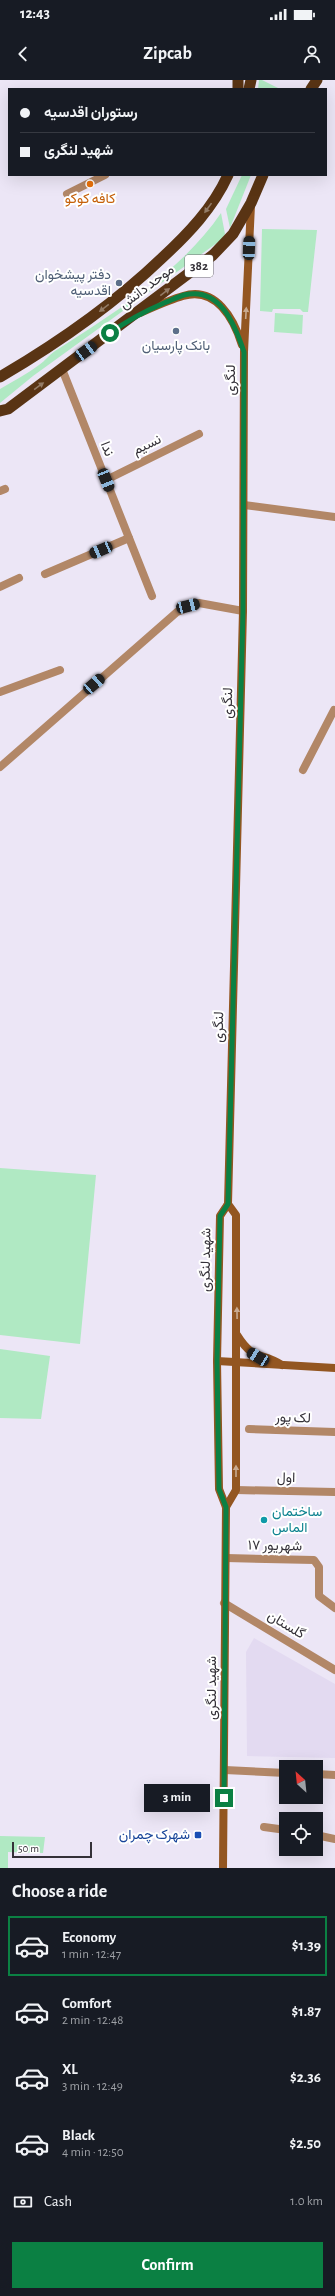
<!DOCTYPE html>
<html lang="en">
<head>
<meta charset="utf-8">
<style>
	body { margin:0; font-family:"Alegreya Sans",Vazirmatn,sans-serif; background:#242831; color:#f1f3f6; height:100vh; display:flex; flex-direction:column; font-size:15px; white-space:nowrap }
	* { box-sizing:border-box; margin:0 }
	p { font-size:13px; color:#9ea1a6 }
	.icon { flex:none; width:22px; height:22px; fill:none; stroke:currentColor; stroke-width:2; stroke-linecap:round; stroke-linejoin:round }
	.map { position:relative; height:1788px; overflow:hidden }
	.sheet { display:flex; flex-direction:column; background:#171b24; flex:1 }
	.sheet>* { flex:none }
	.banner { position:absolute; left:8px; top:8px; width:319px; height:88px; border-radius:0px; box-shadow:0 4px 16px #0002; display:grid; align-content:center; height:88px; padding:0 12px; background:#171b24 }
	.needle { width:26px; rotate:333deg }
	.buttons { position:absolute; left:279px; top:1680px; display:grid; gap:8px }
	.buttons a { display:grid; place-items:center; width:44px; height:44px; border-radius:0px; background:#171b24; box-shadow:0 4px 16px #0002; font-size:20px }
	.scale { position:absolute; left:12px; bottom:10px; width:80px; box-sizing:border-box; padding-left:4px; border:2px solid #343138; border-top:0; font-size:11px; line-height:14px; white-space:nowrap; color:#343138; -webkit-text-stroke:3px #fff; paint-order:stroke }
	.end { position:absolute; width:18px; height:18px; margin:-9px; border:5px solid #0b8043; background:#fff; box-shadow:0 0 0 2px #fff }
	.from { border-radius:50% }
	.bubble { position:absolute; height:28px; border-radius:0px; background:#171b24; box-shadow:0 4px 16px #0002; font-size:13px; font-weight:700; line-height:28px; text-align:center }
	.car { position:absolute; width:12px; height:24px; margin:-12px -6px; border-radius:5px; box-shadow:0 0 3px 1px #0007; background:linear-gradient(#222 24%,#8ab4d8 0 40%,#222 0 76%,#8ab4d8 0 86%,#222 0) }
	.banner b { display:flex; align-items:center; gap:14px; height:38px; font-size:15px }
	.banner b+b { border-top:1px solid #363941 }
	.banner i { width:10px; height:10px; background:#f1f3f6 }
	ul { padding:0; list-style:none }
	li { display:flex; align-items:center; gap:12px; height:60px; margin:0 8px 6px; padding:0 4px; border:2px solid transparent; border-radius:0px }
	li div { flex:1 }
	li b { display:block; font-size:15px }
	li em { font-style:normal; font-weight:700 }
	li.current { border-color:#0b8043 }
	li>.icon { width:36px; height:36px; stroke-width:1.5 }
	h2 { padding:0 12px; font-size:18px; line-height:48px }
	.pay { display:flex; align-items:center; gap:10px; height:44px; padding:0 12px; font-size:15px }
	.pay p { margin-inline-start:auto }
	.primary-button { display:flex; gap:8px; margin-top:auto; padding:8px 12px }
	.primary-button a { flex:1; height:46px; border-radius:0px; background:#0b8043; color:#fff; font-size:16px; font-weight:700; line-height:46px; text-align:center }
	.status { display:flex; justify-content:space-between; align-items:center; height:28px; padding:0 20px; background:#171b24; direction:ltr }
	.status svg { height:11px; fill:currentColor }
	header { display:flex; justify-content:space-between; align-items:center; height:52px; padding:0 12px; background:#171b24; font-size:18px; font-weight:700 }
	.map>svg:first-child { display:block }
	.built { fill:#e3daf1 }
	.green { fill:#b0e9c3 }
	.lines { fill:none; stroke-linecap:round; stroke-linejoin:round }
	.minor { stroke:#b28767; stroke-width:8 }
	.secondary { stroke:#935621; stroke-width:8 }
	.trunk { stroke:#593414; stroke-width:11 }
	.oneway { fill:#937b66 }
	.oneway2 { fill:#c9aa90 }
	.route { stroke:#0b8043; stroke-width:5 }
	.food-dot { fill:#e8710a; stroke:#fff; stroke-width:1.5 }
	.service-dot { fill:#5c6f8a; stroke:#fff; stroke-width:1.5 }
	.culture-dot { fill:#0f9aa8; stroke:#fff; stroke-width:1.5 }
	.transit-dot { fill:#1a4fb4; stroke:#fff; stroke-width:1.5 }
	.labels { text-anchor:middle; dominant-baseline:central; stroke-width:4; stroke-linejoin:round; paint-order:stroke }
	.shield { fill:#fff; stroke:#716f74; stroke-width:1 }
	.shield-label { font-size:13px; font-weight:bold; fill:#343138 }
	.food-label { font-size:14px; fill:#c56008; stroke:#fff }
	.service-label { font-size:14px; fill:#4e5e75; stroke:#fff; text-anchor:end }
	.street-label { font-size:14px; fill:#343138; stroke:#fff }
	.culture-label { font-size:14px; fill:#0d838f; stroke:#fff; text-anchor:start }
	.transit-label { font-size:14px; fill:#164399; stroke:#fff; text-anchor:end }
</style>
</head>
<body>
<div class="status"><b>12:43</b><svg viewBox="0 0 49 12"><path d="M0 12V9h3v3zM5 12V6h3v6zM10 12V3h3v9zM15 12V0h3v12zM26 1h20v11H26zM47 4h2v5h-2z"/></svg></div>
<header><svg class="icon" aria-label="back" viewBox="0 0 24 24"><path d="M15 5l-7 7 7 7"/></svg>Zipcab<svg class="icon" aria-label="person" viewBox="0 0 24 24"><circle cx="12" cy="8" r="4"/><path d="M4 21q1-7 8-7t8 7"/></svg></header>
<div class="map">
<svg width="335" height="1788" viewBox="0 0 335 1788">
	<rect width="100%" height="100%" fill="#ece6f6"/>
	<polygon class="built" points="254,1558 335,1604 335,1678 247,1676 246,1572"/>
	<g class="green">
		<polygon points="259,0 262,0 280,9 258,9"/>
		<polygon points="242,95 251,95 230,148 226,129"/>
		<path d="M221 133 225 154 221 160 33 296 0 323V309C13 301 27 294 39 285 45 281 49 275 55 271 114 233 181 192 221 133Z"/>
		<polygon points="262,149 317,150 308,232 303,232 300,229 273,229 272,232 260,231"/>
		<polygon points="275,233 303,235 302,254 274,252"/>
		<polygon points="0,1088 96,1095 80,1264 0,1255"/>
		<polygon points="0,1269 50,1276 41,1339 0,1338"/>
		<polygon points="0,1756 45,1757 43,1773 8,1772 8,1788 0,1788"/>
	</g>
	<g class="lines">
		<g class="minor">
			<polyline points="67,114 105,95"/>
			<polyline points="62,289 152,516"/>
			<polyline points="106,400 199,354"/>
			<polyline points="0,411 5,409"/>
			<polyline points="244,425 335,437"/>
			<polyline points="45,494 129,458"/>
			<polyline points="0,507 19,498"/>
			<polyline points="0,612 60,590"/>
			<polyline points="0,687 177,532 199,523 243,531"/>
			<polyline points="303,690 334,630"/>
			<polyline points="249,1349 335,1352"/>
			<polyline points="236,1410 335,1412"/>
			<polyline points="226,1478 314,1480 319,1487 319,1516 335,1528"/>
			<polyline points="224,1523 335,1590"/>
			<polyline points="225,1690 286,1693"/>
			<polyline points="316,1694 335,1695"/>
			<polyline points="264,1747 286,1750"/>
			<polyline points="316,1755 335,1759"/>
		</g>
		<g class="secondary">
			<path d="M140 233C154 227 169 220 183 216 216 206 234 239 242 265"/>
			<path d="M237 1255C254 1282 260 1271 282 1285"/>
			<polyline points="217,1281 335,1288"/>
			<polyline points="226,1427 236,1410 236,1135 228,1124"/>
			<polyline points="223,1788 226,1427 219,1409 217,1281 220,1136 228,1124 243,531 244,272 251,125"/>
		</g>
		<g class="trunk">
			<polyline points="238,0 238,9"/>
			<polyline points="249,9 251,0"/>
			<polyline points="311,9 317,0"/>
			<path d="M0 297C58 263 113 225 162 178 188 154 213 128 228 95"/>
			<polyline points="0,331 8,329 213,175 233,154 251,123 263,95"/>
		</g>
	</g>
	<defs><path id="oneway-solid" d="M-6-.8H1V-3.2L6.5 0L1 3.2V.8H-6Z"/></defs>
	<g class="oneway">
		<use href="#oneway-solid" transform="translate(208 128) rotate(126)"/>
		<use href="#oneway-solid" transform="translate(165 212) rotate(-38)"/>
		<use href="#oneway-solid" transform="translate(104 228) rotate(143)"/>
		<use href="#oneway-solid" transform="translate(39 306) rotate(-36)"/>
	</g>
	<g class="oneway2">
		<use href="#oneway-solid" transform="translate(246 233) rotate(-87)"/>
		<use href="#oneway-solid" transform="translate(237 1233) rotate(-91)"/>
		<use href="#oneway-solid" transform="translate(236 1391) rotate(-90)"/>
	</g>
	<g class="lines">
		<path class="route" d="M110 253C128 240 143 232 164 223 170 221 177 217 184 215 220 206 235 245 244 272L243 531 228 1124 220 1136 217 1281 219 1409 226 1427 224 1718"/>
	</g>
	<circle class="food-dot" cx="90" cy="104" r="4"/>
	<g class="service-dot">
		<circle cx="119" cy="203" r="4"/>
		<circle cx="176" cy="251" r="4"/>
	</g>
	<circle class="culture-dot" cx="264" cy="1440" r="4"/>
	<rect class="transit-dot" x="194" y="1751" width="8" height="8" rx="2"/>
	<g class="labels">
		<rect class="shield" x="185" y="175" width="28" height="22" rx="3"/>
		<g class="shield-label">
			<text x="199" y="186">382</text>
		</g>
		<g class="food-label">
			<text x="90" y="119">کافه کوکو</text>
		</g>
		<g class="service-label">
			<text x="111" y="195">دفتر پیشخوان<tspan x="111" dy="16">اقدسیه</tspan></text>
			<text x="176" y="266" text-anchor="middle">بانک پارسیان</text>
		</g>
		<g class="street-label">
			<text transform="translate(147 207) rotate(-37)">موحد دانش</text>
			<text transform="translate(231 300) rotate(-90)">لنگری</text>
			<text transform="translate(147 365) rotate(-26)">نسیم</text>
			<text transform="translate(107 369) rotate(68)">ندا</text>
			<text transform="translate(228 623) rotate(-89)">لنگری</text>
			<text transform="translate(219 947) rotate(-89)">لنگری</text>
			<text transform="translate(206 1180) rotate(-89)">شهید لنگری</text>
			<text transform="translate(293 1338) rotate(2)">لک پور</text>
			<text transform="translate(286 1398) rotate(1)">اول</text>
			<text transform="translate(275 1466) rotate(1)">۱۷ شهریور</text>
			<text transform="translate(286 1545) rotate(31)">گلستان</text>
			<text transform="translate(212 1608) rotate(-90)">شهید لنگری</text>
		</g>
		<g class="culture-label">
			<text x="272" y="1432">ساختمان<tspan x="272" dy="16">الماس</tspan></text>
		</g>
		<g class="transit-label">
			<text x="190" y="1755">شهرک چمران</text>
		</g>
	</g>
</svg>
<div class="buttons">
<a><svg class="needle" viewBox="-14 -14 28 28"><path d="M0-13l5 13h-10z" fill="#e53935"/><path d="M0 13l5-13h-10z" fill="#9ea1a6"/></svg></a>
<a><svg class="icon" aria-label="locate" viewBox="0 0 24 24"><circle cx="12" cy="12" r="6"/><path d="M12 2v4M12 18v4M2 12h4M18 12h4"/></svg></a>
</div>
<div class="scale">50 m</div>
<i class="end from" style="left:110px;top:253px"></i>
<i class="end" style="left:224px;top:1718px"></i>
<div class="bubble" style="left:144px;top:1704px;width:66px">3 min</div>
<i class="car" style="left:249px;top:168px;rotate:2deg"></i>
<i class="car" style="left:86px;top:271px;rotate:54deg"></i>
<i class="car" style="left:106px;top:400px;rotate:158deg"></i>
<i class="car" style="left:101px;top:470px;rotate:247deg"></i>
<i class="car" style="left:188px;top:526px;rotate:76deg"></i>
<i class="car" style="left:94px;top:604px;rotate:49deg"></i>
<i class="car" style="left:258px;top:1277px;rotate:301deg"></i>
<div class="banner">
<b><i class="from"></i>رستوران اقدسیه</b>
<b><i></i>شهید لنگری</b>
</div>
</div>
<section class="sheet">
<h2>Choose a ride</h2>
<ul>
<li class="current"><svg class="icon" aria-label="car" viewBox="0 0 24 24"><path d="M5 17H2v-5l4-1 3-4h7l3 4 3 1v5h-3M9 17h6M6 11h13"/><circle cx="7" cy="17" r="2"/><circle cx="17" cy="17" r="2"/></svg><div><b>Economy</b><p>1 min · 12:47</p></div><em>$1.39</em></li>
<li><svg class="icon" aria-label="car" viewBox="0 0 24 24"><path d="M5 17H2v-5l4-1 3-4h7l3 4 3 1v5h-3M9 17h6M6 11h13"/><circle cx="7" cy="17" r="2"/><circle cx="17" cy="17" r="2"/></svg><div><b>Comfort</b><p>2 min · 12:48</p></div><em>$1.87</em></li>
<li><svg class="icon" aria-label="car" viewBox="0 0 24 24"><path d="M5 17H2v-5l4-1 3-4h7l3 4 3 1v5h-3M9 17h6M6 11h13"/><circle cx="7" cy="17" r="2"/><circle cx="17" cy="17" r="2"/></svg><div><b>XL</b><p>3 min · 12:49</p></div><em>$2.36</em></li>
<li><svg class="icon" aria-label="car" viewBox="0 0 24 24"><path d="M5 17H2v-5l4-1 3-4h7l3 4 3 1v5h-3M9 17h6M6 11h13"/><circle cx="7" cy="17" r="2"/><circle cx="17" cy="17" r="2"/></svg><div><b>Black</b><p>4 min · 12:50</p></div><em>$2.50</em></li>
</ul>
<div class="pay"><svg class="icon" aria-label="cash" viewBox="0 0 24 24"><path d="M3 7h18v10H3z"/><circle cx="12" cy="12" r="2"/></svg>Cash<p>1.0 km</p></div>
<div class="primary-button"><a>Confirm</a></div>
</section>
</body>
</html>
